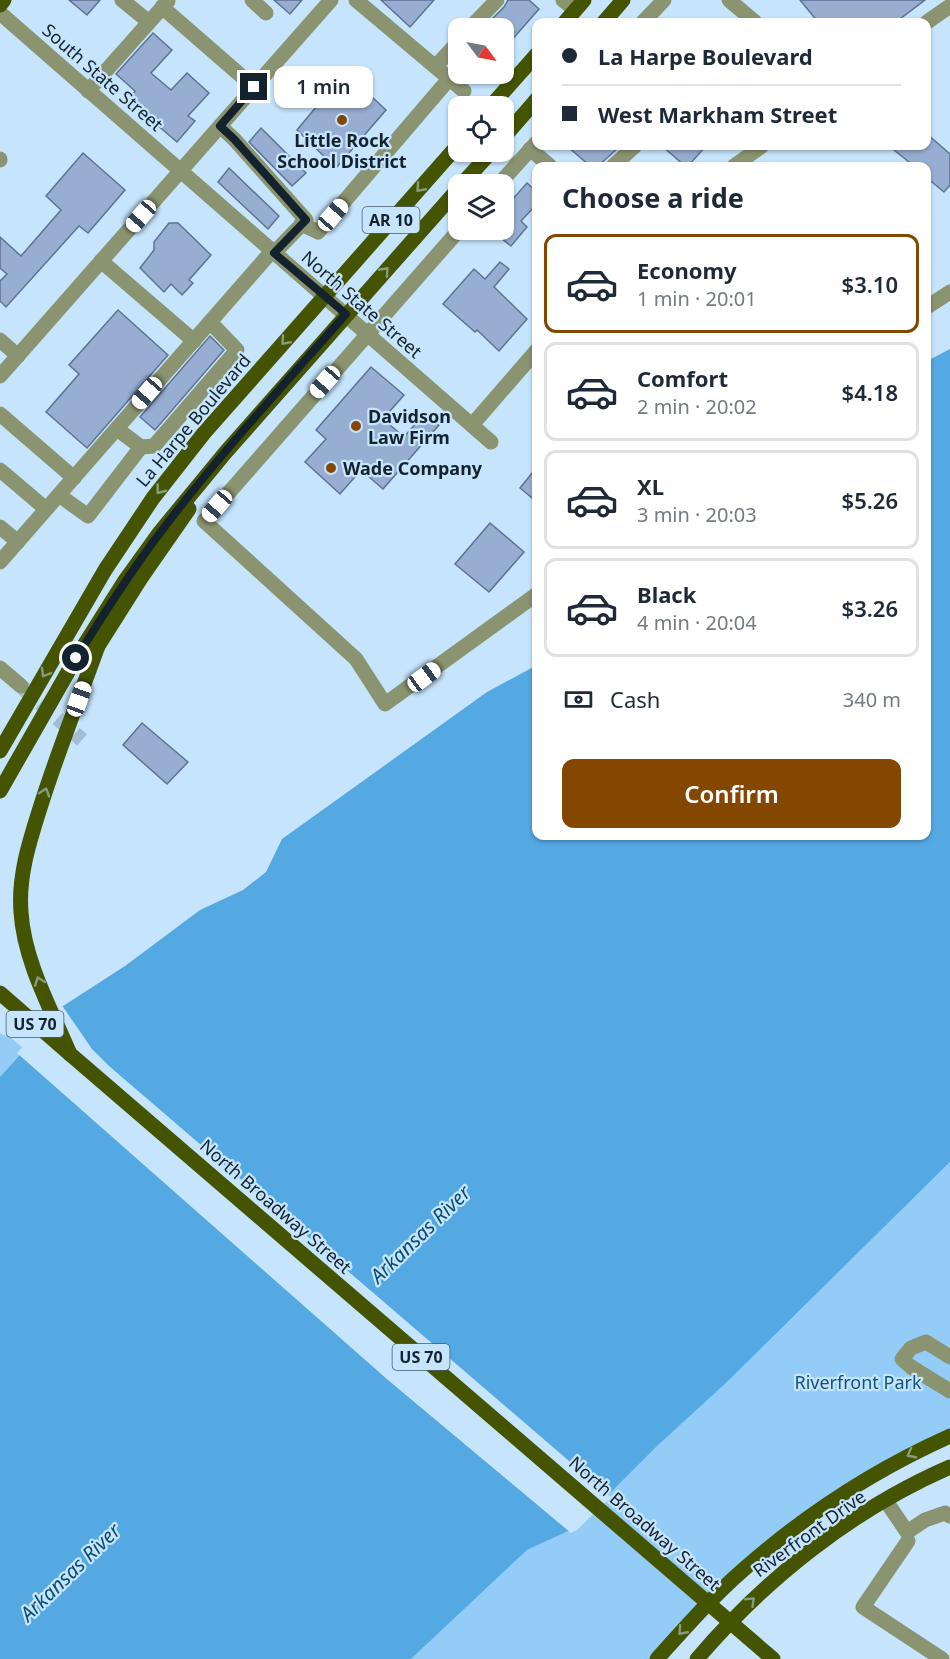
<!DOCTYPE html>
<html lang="en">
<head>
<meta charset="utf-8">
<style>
	body { margin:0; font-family:"Noto Sans",sans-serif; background:#f2f2f3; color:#1f2937; height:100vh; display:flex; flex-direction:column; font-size:22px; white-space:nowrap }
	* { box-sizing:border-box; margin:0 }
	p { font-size:20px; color:#747a83 }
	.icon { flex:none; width:33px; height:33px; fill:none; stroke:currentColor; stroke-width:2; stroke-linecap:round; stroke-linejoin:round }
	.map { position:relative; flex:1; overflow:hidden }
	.sheet { position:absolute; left:532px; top:162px; width:399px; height:678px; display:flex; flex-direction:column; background:#fff; border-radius:12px; box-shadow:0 2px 4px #0004 }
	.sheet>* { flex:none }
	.top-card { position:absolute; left:532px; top:18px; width:399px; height:132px; border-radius:12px; box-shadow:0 2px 4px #0004; display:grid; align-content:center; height:132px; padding:0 30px; background:#fff }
	.needle { width:39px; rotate:122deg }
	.tools { position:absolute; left:448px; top:18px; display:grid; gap:12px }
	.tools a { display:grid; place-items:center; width:66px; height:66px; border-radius:12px; background:#fff; box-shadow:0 2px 4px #0004; font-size:30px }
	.end { position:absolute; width:27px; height:27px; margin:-14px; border:8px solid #13222d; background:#fff; box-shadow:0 0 0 3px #fff }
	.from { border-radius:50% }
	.bubble { position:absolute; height:42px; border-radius:12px; background:#fff; box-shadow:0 2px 4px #0004; font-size:20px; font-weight:600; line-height:42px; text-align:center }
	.car { position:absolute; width:18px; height:36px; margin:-18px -9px; border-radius:8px; box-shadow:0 0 4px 2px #0007; background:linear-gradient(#fff 24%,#345 0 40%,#fff 0 76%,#345 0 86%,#fff 0) }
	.top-card b { display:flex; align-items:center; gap:21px; height:57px; font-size:22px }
	.top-card b+b { border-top:2px solid #e0e1e3 }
	.top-card i { width:15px; height:15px; background:#1f2937 }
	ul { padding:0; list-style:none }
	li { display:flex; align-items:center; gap:18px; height:99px; margin:0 12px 9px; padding:0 18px; border:3px solid #e0e1e3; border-radius:12px }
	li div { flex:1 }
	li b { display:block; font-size:22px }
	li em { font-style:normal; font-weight:600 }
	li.current { border-color:#834700 }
	li>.icon { width:54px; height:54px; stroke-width:1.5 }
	h2 { padding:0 30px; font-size:27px; line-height:72px }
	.pay { display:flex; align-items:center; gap:15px; height:66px; padding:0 30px; font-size:22px }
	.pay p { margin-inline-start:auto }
	.action { display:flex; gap:12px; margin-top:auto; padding:12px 30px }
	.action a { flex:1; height:69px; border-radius:12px; background:#834700; color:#fff; font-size:24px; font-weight:600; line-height:69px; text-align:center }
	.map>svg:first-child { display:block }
	.green { fill:#93ccf6 }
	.water { fill:#54a9e3 }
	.pier { fill:#c6e5fd }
	.building { fill:#97add1; stroke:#5e7294; stroke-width:1.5 }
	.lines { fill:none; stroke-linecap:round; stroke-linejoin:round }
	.minor-tunnel { stroke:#a2bed3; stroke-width:15; stroke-dasharray:15 8; stroke-linecap:butt }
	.minor { stroke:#8a9470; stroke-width:15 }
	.major { stroke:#455400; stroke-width:15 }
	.major-bridge { stroke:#455400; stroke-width:15 }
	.oneway { stroke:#869c7e }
	.route { stroke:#13222d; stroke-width:8 }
	.poi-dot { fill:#834700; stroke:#c6e5fd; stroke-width:2 }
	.labels { text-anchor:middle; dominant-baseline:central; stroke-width:4.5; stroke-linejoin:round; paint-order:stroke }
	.shield { fill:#c6e5fd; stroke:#495c6b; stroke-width:1.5 }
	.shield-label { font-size:16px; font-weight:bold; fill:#13222d }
	.street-label { font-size:18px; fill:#13222d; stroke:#c6e5fd }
	.poi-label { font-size:18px; font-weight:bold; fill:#13222d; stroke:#c6e5fd; text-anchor:start }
	.park-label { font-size:18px; fill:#105278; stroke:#c6e5fd }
	.water-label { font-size:20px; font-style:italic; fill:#074c72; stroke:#c6e5fd }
</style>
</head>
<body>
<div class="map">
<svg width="950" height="1659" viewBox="0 0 950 1659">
	<rect width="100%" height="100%" fill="#c6e5fd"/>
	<g class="green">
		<polygon points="0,1033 3,1035 9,1036 24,1049 0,1077"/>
		<polygon points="950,1162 950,1441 873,1475 733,1580 657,1659 411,1659 527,1550 575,1528 672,1429 728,1381"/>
	</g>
	<polygon class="water" points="950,349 950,1162 728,1381 657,1446 575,1528 527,1550 411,1659 0,1659 0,1077 63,1006 125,966 200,910 243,890 266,872 282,839 487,692 537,665 537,836 927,836 927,361"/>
	<polygon class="pier" points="61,1004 92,1049 109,1066 611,1497 577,1530 571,1533 388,1380 17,1053"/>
	<g class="building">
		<polygon points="69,0 100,0 87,15"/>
		<polygon points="274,0 302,0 290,14"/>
		<polygon points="381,0 434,0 410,27"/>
		<polygon points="508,0 529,0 539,9 504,49 504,28 483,28 504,7"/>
		<polygon points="800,0 925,0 896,22 818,22"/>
		<polygon points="153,33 172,50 151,73 171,90 187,73 209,93 188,116 195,121 177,142 128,100 135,91 116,74"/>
		<polygon points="345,72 386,110 336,168 297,130"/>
		<polygon points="261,128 306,173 292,186 249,142"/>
		<polygon points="927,134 950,154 950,185 944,192 927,178 927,166 914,166 889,146 927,146"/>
		<polygon points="567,146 617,146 614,149 616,150 598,166 590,166"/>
		<polygon points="662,146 706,146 688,166 685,166"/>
		<polygon points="83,153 125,190 88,233 79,226 6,307 0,301 0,281 7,274 0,268 0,237 21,256 61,210 46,196"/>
		<polygon points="229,168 279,216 268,229 218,182"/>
		<polygon points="527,183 537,192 537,204 521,221 527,227 511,246 491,230 504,230 504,209"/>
		<polygon points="169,223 178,223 211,255 189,280 193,283 182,295 171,284 164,292 140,268 154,250 154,242"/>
		<polygon points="500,262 509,269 494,287 527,319 499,351 477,330 475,332 443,304 474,269 485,279"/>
		<polygon points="118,310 168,355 87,448 46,412 79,374 69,365"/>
		<polygon points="210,336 224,350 155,430 140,417"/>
		<polygon points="371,367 404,395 383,419 404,437 425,413 439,425 383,489 361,470 340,494 305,462 326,439 316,430"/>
		<polygon points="537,467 537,502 520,488"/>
		<polygon points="490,523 524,552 489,592 455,564"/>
		<polygon points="142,723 188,762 167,784 123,745"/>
	</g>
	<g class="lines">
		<polyline class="minor-tunnel" points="23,688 82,740"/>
		<g class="minor">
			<polyline points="122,0 149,22"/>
			<polyline points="252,0 266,13"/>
			<polyline points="356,0 464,91"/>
			<polyline points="563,0 575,10"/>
			<polyline points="729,0 755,22"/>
			<polyline points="162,7 254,87"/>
			<polyline points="0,13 491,442"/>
			<polyline points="643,22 664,0"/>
			<polyline points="927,22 950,6"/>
			<polyline points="470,28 497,0"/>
			<polyline points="436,66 459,41"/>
			<polyline points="88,91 168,1"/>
			<polyline points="220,126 234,139 306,220 274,253"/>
			<polyline points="530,149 550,166"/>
			<polyline points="0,159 0,160"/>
			<polyline points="613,166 635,146"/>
			<polyline points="734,166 762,146"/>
			<polyline points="499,184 537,142"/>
			<polyline points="301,224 318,232 449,79"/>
			<polyline points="459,230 204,521 356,659 385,704 537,594"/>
			<polyline points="101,261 194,341"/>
			<polyline points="927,307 950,292"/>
			<polyline points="0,340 18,356"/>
			<polyline points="0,376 331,0"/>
			<polyline points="0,414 74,478"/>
			<polyline points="472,425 537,350"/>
			<polyline points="141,447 154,446 237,350 210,322"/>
			<polyline points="0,470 46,509"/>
			<polyline points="59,495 88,516 141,447 117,429"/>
			<polyline points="0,527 18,542"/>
			<polyline points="0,562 272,251"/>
			<polyline points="0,668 21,686"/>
			<polyline points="950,1357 926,1342 911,1348 902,1359 911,1367 950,1391"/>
			<polyline points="886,1501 907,1532 925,1520 945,1513 950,1516"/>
			<polyline points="908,1541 863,1607 942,1659"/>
		</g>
		<g class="major">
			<polyline points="0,5 4,0"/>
			<polyline points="565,22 584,0"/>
			<polyline points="604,22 623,0"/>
			<polyline points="491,106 537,54"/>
			<polyline points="504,137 537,99"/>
			<polyline points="462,184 491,152"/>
			<polyline points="98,646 141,578 189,509"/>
			<polyline points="0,751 105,570 153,498 204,433 459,144"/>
			<polyline points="0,791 76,658 124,582 160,532 225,453 459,188"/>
			<polyline points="0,993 70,1054"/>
			<path d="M657 1659C684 1629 712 1597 743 1570 805 1515 874 1470 950 1436"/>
			<path d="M697 1659C765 1579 853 1509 950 1467"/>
		</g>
		<path class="major-bridge" d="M98 646C79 699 58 751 41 805 30 840 18 875 21 912 24 961 51 1009 70 1054L773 1659"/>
	</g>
	<defs><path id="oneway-chevron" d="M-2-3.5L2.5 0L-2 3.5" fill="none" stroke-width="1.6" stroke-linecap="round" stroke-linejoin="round" transform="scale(1.5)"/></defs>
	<g class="oneway">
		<use href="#oneway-chevron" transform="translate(420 188) rotate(132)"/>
		<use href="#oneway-chevron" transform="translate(385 271) rotate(-48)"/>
		<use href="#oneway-chevron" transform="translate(285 341) rotate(131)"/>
		<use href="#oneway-chevron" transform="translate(160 490) rotate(127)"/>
		<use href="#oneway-chevron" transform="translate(45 673) rotate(120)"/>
		<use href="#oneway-chevron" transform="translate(45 792) rotate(-72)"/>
		<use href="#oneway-chevron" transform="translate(39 981) rotate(-110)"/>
		<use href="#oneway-chevron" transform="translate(911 1454) rotate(152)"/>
		<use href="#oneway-chevron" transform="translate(751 1601) rotate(-44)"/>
		<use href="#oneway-chevron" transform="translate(682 1631) rotate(132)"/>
	</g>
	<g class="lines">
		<path class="route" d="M76 658C103 616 129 573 160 533 217 457 283 386 346 314L274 253 306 220 234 139 220 126 254 87"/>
	</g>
	<g class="poi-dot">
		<circle cx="342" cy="120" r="6"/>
		<circle cx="356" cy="426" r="6"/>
		<circle cx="331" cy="468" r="6"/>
	</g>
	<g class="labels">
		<g class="shield">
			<rect x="362.5" y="207" width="57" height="26" rx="4.5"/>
			<rect x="6.5" y="1011" width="57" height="26" rx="4.5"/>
			<rect x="392.5" y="1344" width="57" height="26" rx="4.5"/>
		</g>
		<g class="shield-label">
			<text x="391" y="220">AR 10</text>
			<text x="35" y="1024">US 70</text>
			<text x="421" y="1357">US 70</text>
		</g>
		<g class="street-label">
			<text transform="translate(103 77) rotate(41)">South State Street</text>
			<text transform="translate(362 304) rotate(41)">North State Street</text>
			<text transform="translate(193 420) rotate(-50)">La Harpe Boulevard</text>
			<text transform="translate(276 1206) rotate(41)">North Broadway Street</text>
			<text transform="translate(645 1523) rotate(41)">North Broadway Street</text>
			<text transform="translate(809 1533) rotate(-36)">Riverfront Drive</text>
		</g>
		<g class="poi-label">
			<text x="342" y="140" text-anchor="middle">Little Rock<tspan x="342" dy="21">School District</tspan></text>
			<text x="368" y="416">Davidson<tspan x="368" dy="21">Law Firm</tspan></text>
			<text x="343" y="468">Wade Company</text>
		</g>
		<g class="park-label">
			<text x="858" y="1382">Riverfront Park</text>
		</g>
		<g class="water-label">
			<text transform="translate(420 1234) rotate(-44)">Arkansas River</text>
			<text transform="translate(70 1572) rotate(-44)">Arkansas River</text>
		</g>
	</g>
</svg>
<div class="tools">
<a><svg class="needle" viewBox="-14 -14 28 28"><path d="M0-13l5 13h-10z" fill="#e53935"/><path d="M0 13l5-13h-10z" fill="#747a83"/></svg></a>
<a><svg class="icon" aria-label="locate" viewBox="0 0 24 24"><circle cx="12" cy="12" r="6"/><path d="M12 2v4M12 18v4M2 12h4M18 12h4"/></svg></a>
<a><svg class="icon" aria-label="layers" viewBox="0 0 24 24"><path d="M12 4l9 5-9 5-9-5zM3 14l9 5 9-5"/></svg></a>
</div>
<i class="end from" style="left:76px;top:658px"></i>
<i class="end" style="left:254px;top:87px"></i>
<div class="bubble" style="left:274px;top:66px;width:99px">1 min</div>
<i class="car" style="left:333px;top:215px;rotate:41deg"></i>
<i class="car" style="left:141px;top:216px;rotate:221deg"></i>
<i class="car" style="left:325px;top:382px;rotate:221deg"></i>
<i class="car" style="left:147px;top:393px;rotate:221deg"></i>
<i class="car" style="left:217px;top:506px;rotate:221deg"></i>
<i class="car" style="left:424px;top:677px;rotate:54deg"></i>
<i class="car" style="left:79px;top:699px;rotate:20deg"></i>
<div class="top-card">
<b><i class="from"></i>La Harpe Boulevard</b>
<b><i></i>West Markham Street</b>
</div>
<section class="sheet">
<h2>Choose a ride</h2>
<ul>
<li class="current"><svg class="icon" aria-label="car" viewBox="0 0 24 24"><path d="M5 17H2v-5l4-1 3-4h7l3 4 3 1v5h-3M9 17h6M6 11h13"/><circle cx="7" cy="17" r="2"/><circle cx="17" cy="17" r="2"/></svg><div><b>Economy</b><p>1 min · 20:01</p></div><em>$3.10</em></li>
<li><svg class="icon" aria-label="car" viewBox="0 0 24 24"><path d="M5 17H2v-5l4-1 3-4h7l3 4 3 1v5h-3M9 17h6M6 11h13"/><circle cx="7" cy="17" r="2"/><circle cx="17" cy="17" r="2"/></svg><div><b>Comfort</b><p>2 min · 20:02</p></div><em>$4.18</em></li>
<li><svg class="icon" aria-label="car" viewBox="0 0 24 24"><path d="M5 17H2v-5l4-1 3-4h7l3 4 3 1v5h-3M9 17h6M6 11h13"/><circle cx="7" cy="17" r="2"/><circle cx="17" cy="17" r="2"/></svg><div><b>XL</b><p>3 min · 20:03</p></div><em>$5.26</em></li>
<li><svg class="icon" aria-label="car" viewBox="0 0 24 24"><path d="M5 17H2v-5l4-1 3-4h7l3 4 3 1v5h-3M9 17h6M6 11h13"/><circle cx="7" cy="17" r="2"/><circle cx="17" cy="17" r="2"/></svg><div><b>Black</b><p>4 min · 20:04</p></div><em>$3.26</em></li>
</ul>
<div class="pay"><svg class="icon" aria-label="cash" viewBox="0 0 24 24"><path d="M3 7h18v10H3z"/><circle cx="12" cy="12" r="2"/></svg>Cash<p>340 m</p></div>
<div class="action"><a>Confirm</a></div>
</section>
</div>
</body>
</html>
